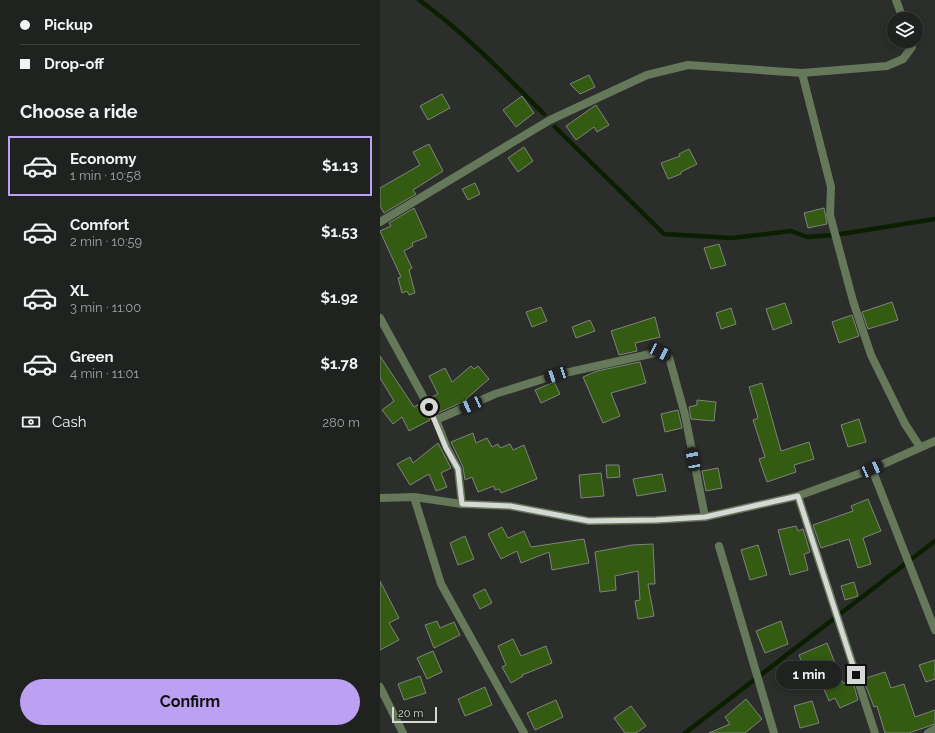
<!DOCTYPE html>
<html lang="en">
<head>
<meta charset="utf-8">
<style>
	body { margin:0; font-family:Raleway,sans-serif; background:#2d2f2d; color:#f1f3f6; height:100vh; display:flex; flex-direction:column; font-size:15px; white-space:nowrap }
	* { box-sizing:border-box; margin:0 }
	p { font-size:13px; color:#a2a4a5 }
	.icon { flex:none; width:22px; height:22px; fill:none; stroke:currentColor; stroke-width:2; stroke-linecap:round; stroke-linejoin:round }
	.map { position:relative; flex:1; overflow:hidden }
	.drawer { display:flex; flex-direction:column; background:#202220; width:380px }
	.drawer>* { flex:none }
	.guide { display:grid; align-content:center; height:88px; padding:0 20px; background:#202220 }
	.controls { position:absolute; left:507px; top:12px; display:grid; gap:8px }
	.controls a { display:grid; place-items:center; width:36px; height:36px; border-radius:50%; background:#202220; box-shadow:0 2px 10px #0003,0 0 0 1px #3d3f3e; font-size:20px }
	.scale { position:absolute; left:12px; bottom:10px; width:45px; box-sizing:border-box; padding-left:4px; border:2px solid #d6d8d5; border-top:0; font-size:11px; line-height:14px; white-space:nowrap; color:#d6d8d5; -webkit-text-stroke:3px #222420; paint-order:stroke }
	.end { position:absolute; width:18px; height:18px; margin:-9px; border:5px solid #d6d8d5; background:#111; box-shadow:0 0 0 2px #111 }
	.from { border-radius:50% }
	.bubble { position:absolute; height:28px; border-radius:14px; background:#202220; box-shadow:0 2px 10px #0003,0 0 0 1px #3d3f3e; font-size:13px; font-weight:700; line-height:28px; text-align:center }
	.car { position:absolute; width:12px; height:24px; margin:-12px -6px; border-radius:5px; box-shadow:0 0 3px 1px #0007; background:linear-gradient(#222 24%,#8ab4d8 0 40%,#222 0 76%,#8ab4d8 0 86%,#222 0) }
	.guide b { display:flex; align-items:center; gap:14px; height:38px; font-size:15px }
	.guide b+b { border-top:1px solid #3d3f3e }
	.guide i { width:10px; height:10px; background:#f1f3f6 }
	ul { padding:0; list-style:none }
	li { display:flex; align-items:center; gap:12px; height:60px; margin:0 8px 6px; padding:0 12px; border:2px solid transparent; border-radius:0px }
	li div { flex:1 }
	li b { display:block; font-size:15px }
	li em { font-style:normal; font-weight:700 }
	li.current { border-color:#bca0f2 }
	li>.icon { width:36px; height:36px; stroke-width:1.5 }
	h2 { padding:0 20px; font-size:18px; line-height:48px }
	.pay { display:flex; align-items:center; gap:10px; height:44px; padding:0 20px; font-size:15px }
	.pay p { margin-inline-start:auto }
	.action { display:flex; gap:8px; margin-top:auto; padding:8px 20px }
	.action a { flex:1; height:46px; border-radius:24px; background:#bca0f2; color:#111; font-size:16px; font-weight:700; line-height:46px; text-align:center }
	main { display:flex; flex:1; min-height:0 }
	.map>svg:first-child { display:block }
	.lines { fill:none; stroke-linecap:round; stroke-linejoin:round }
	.stream { stroke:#0b1f00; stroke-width:4.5 }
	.building { fill:#345b12; stroke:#80837e }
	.street { stroke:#65785a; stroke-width:8 }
	.route { stroke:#d6d8d5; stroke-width:5 }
</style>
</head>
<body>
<main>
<section class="drawer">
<div class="guide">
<b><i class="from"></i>Pickup</b>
<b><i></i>Drop-off</b>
</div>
<h2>Choose a ride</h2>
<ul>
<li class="current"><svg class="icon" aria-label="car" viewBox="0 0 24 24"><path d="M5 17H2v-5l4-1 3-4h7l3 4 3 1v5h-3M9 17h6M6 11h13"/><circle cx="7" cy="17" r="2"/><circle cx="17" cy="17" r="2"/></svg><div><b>Economy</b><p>1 min · 10:58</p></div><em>$1.13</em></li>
<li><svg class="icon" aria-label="car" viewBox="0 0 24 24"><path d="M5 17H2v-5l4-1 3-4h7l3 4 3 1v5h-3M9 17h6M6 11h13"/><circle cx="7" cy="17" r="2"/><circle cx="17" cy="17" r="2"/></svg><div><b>Comfort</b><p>2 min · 10:59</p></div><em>$1.53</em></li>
<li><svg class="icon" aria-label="car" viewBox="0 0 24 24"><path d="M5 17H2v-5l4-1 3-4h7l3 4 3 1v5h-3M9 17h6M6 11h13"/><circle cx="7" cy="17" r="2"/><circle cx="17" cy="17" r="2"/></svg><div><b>XL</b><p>3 min · 11:00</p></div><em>$1.92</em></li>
<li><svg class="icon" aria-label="car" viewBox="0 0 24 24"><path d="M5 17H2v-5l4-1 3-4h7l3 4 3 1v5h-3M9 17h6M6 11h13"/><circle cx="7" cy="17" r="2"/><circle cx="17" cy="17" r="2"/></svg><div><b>Green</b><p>4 min · 11:01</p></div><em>$1.78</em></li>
</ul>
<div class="pay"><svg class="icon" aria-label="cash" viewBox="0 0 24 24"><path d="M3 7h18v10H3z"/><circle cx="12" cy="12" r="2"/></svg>Cash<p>280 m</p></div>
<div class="action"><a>Confirm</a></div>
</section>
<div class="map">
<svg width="555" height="733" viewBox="0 0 555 733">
	<rect width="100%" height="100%" fill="#2b2e2a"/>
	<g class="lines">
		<g class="stream">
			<path d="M39 0C85 33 124 74 164 114"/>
			<polyline points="175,127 284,234 352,238 411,231 427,237 455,235 555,219"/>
			<polyline points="305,733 555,541"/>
		</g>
	</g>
	<g class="building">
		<polygon points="209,75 215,87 200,94 190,84"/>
		<polygon points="62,94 70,108 48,120 40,106"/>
		<polygon points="142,96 154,113 136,127 123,110"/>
		<polygon points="216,105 229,125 217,132 214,127 196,140 186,126"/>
		<polygon points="49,144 63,171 33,190 36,194 4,213 0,206 0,188 40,165 33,152"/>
		<polygon points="144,147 153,161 138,172 128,158"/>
		<polygon points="309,149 317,164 301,172 301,174 288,179 281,163 300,156 299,154"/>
		<polygon points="95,183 100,194 88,200 82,189"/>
		<polygon points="34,208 47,237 32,243 33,246 24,251 32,268 29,270 35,293 29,295 27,291 22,293 18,278 21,277 0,231 11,226 9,223"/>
		<polygon points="444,208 447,224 428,228 424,213"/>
		<polygon points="339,244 346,265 331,269 324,248"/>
		<polygon points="512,302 518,320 488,329 482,312"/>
		<polygon points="405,303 412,323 393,330 386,309"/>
		<polygon points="161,307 167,321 152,327 146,312"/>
		<polygon points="351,308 356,324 341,329 336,313"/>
		<polygon points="472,315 479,336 459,343 452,322"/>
		<polygon points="275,317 280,337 255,343 257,351 239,355 231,331"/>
		<polygon points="210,320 215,331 196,338 192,327"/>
		<polygon points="0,356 34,407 41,403 50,420 29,431 22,417 13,424 2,410 14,401 0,378"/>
		<polygon points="260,362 266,383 231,393 240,416 223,423 203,377 217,371"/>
		<polygon points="91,366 94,369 98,366 109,379 86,399 87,400 58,413 50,398 58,394 49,376 65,368 72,382"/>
		<polygon points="174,382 180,394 161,403 155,390"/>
		<polygon points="382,383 401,451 429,442 434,459 414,465 416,472 387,482 379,459 385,457 373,420 378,418 369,387"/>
		<polygon points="317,400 336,402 334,421 311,419 309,407 317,405"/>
		<polygon points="298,410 302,428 285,432 281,414"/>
		<polygon points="479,419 486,442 468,447 461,425"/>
		<polygon points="93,433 96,443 107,438 112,447 118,444 120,448 130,444 133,450 144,445 157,479 121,493 119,489 115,490 114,486 98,492 92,477 85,480 83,467 71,442"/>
		<polygon points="58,443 71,468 61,473 67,487 56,491 49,474 30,485 17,464 30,457 33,463"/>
		<polygon points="226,465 239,465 240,477 227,478"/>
		<polygon points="338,468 342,488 326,491 322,471"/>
		<polygon points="221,473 224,496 201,498 199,475"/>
		<polygon points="282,474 286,491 257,496 253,479"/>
		<polygon points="488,499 501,531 483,538 491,564 478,568 469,539 441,548 433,525 473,511 471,506"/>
		<polygon points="416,526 418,531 423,529 430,552 424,554 428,570 410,575 398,530"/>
		<polygon points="122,527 128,538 144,531 151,547 204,539 209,563 172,570 169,552 141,563 137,551 121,559 108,534"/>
		<polygon points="85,536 94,559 78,565 70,543"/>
		<polygon points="273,544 275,584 268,584 274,616 258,619 255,601 260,600 258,571 235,576 236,590 220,592 215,552 252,545"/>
		<polygon points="378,545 387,575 370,580 361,550"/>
		<polygon points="0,581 19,618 9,623 19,640 0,650"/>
		<polygon points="474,582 478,596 465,600 461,586"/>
		<polygon points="105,589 112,603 100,609 93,595"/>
		<polygon points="57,621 60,628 74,622 80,635 54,648 45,625"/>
		<polygon points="401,621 408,644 385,653 376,631"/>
		<polygon points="133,639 141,656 166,646 172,663 142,675 143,676 131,683 122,667 126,665 118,646"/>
		<polygon points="447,643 463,683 473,682 478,700 460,708 455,698 449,701 436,671 427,675 419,655"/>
		<polygon points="53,651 62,672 47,679 37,658"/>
		<polygon points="555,660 555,679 546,682 539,665"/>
		<polygon points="505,672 511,688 524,684 535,717 555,710 555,724 529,733 505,733 497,706 494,707 483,679"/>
		<polygon points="40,676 46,693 24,700 18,684"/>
		<polygon points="105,687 112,705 85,716 78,699"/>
		<polygon points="366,699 382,719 365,733 329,733 350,724 345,717"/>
		<polygon points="176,700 183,717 155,730 147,713"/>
		<polygon points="432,701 439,723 420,728 414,706"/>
		<polygon points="251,706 266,726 256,733 245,733 234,718"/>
	</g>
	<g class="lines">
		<g class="street">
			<polyline points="516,0 523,19"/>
			<polyline points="422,73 451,187 450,215 473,301 491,355 525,424 540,447"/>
			<polyline points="0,222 170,120 267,75 308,65 422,73 507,66 523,59 532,47 530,41"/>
			<polyline points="0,318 56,420 67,448 78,469 82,504"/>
			<polyline points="56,420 115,394 176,375 279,352 289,357 305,415 325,517"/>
			<polyline points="492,469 555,630"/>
			<polyline points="418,496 495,733"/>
			<polyline points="34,497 61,584 144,733"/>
			<polyline points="0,498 34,497 82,504 130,506 209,521 276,520 325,517 418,496 492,469 555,441"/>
			<polyline points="339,546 394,733"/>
			<polyline points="0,687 23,733"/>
			<polyline points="548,733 555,729"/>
		</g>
	</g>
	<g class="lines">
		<polyline class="route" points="49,407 66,448 78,469 82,504 130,506 209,521 276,520 325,517 418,496 476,675"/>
	</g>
</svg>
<div class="controls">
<a><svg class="icon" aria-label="layers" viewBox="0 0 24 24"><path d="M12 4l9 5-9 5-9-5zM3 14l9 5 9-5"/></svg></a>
</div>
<div class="scale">20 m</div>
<i class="end from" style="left:49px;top:407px"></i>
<i class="end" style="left:476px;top:675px"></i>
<div class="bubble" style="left:396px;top:661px;width:66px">1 min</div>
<i class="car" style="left:280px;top:352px;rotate:117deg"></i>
<i class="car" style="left:176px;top:375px;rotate:252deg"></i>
<i class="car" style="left:91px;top:405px;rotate:246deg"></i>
<i class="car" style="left:313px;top:459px;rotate:349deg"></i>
<i class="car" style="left:492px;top:469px;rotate:66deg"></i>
</div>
</main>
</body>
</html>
